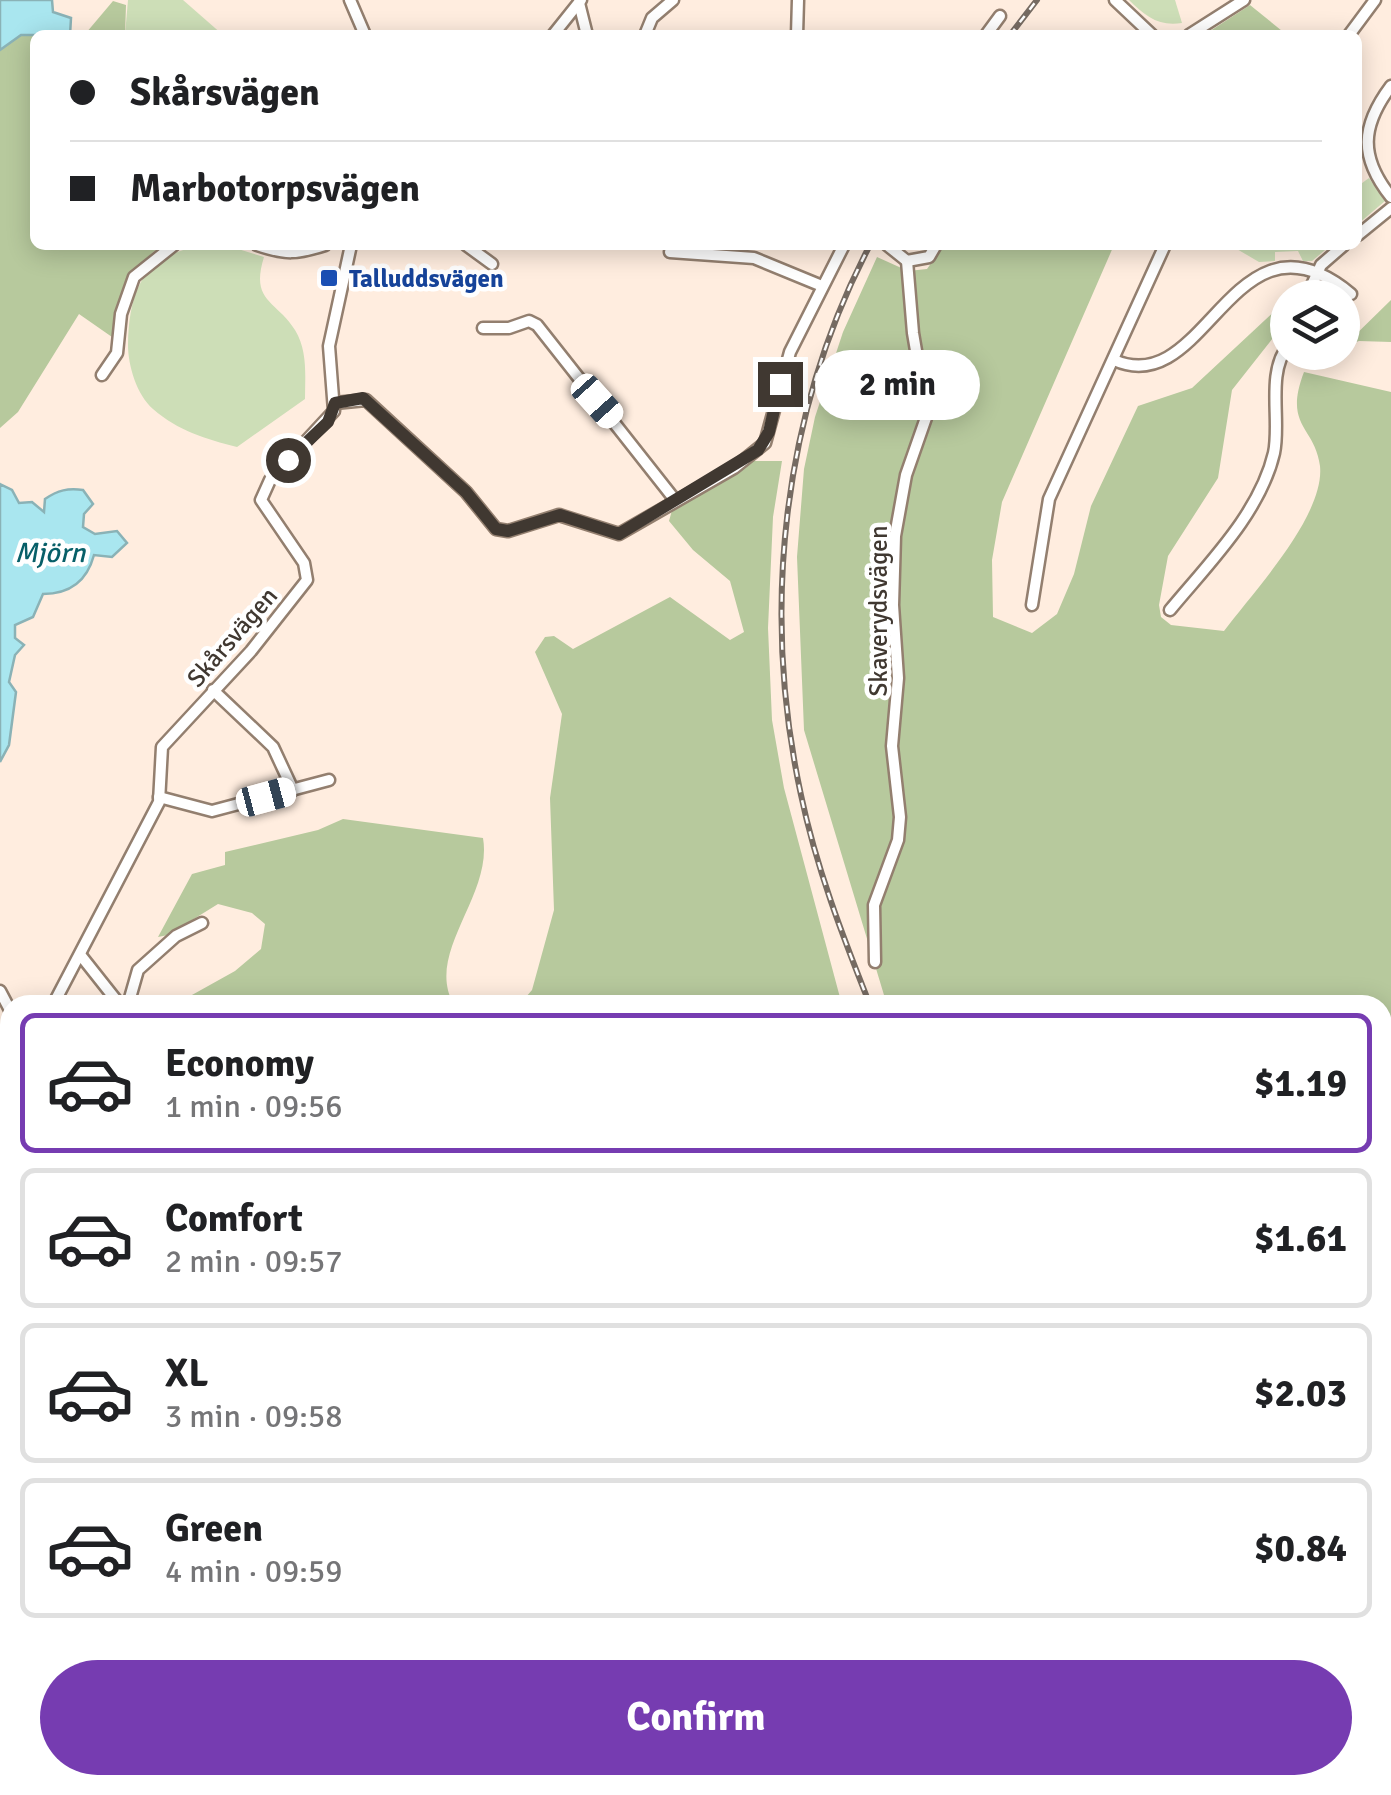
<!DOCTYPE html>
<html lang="en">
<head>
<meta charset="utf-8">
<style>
	body { margin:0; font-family:Signika,sans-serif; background:#f2f2f2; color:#202124; height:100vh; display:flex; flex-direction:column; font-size:38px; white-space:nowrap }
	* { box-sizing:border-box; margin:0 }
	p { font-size:32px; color:#757577 }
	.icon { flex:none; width:55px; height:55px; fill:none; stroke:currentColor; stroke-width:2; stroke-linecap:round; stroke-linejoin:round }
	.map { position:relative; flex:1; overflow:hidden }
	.details { position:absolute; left:0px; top:995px; width:1392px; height:800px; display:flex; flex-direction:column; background:#fff; border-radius:30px 30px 0 0; box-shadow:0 5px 25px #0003 }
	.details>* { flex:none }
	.top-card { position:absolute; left:30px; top:30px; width:1332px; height:220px; border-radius:15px; box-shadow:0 5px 25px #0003; display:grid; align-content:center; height:220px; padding:0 40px; background:#fff }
	.buttons { position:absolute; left:1270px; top:280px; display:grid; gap:20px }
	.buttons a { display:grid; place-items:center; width:90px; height:90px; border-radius:50%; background:#fff; box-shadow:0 5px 25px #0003; font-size:50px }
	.end { position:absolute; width:45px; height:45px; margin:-22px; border:12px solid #403831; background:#fff; box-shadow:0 0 0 5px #fff }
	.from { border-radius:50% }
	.bubble { position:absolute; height:70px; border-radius:35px; background:#fff; box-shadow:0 5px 25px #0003; font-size:32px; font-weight:700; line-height:70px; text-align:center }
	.car { position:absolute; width:30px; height:60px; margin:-30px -15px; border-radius:12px; box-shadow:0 0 8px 2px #0007; background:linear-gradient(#fff 24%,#345 0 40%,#fff 0 76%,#345 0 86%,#fff 0) }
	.top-card b { display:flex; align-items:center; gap:35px; height:95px; font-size:38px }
	.top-card b+b { border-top:2px solid #e0e0e0 }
	.top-card i { width:25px; height:25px; background:#202124 }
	ul { padding:18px 0 0; list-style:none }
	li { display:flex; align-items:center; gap:30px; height:140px; margin:0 20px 15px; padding:0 20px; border:5px solid #e0e0e0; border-radius:15px }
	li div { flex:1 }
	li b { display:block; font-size:38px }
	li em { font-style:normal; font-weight:700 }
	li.selected { border-color:#763cb1 }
	li>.icon { width:90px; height:90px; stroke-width:1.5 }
	.primary-button { display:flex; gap:20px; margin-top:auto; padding:20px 40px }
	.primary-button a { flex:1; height:115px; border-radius:60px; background:#763cb1; color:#fff; font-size:40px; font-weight:700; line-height:115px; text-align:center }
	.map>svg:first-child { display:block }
	.green { fill:#cddeb7 }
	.forest { fill:#b7c99d }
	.water { fill:#a9e6ef; stroke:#8ab2b6; stroke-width:2.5 }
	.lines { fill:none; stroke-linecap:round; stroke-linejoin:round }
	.minor-casing { stroke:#937f6f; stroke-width:15 }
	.minor { stroke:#fff; stroke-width:10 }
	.rail-casing { stroke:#766b62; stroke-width:6 }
	.rail { stroke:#fff; stroke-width:2.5; stroke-dasharray:8; stroke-linecap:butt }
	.route { stroke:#403831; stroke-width:12 }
	.transit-dot { fill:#1a4fb4; stroke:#fff; stroke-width:4 }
	.labels { text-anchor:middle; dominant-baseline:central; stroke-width:9; stroke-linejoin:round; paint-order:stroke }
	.transit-label { font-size:25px; font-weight:bold; fill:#164399; stroke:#fff; text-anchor:start }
	.street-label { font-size:25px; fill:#403831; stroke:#fff }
	.water-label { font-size:28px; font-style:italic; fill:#075f68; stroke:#fff }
</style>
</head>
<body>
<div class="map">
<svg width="1391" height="1795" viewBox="0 0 1391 1795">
	<rect width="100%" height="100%" fill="#ffeddf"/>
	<g class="green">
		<polygon points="128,0 183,0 223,35 125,35"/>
		<path d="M1129 0H1175L1182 23C1159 27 1145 16 1129 0Z"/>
		<polygon points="1369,178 1385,201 1358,224 1358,186"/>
		<path d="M225 245 264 257C250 302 276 300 295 330 308 351 305 377 305 399L237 447C206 439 178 431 153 409 137 395 128 366 128 345 129 276 154 245 225 245Z"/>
		<polygon points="1230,245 1331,245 1312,261 1303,261 1298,251 1275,252 1275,261 1259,262"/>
		<polygon points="1382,1529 1390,1529 1391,1537 1391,1681 1383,1678"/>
	</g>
	<g class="forest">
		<polygon points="113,1 126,5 125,35 75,35 86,33"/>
		<polygon points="1250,5 1287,35 1205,35 1207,33"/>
		<path d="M31 34 35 36V245H162C111 286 128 282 112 337L79 314 18 412 0 428V50L21 35Z"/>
		<path d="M944 245H1114L1002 502 992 560 993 617 1032 633 1057 614 1074 574 1091 506 1138 406 1192 388 1280 306 1284 324 1232 390 1218 478 1168 556 1159 605 1161 617 1171 625 1224 631C1253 592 1325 516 1320 466 1315 426 1283 427 1304 372L1391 392V1537L1390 1529H1382V1005H887L804 730 797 557 804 469 815 417 843 332 877 257 908 271 927 269Z"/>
		<polygon points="1391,300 1391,342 1359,341 1343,347"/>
		<polygon points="753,461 782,461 773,517 768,628 772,720 784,788 842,1005 519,1005 532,990 554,910 550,798 562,714 535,652 545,637 554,636 573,649 670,597 730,640 744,632 730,581 693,550 669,521 673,507"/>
		<path d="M343 819 483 838C493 896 424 953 454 1005H316L312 1000 283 1005H174L235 971 261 949 265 924 252 913 218 904 168 935 158 937 192 874 225 865V852L318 830Z"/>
		<polygon points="1383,1678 1391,1681 1391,1795 972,1795 971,1785 1308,1785 1317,1791 1320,1785 1382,1785"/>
		<polygon points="95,1785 237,1785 245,1795 94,1795"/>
		<polygon points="405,1785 715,1785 707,1795 404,1795"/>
	</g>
	<g class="water">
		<polygon points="0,0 52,0 53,12 71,18 70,35 21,35 0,50"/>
		<path d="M0 484 12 490 19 503 32 502 44 512 45 499C58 490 68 488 83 490L93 504 84 514 83 527 95 534 117 531 127 543 112 557 94 555C87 581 70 594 43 594L33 617 15 625V638L24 645 15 655 9 682 16 692 9 745 0 762Z"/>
		<polygon points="0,1126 10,1175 10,1785 84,1785 84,1795 0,1795"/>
	</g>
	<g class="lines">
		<defs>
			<g id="minor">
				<polyline points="350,0 365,35"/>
				<polyline points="1115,0 1152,35"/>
				<polyline points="579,3 587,35"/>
				<polyline points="553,35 581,0"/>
				<polyline points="645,35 652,18 673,0"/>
				<polyline points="797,35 798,0"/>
				<polyline points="986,35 1000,16"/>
				<polyline points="1189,35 1244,0"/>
				<polyline points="1349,35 1375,0"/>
				<path d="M1391 86C1361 126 1359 157 1391 197"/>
				<polyline points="1358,235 1391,208"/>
				<path d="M257 245C286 255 297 254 325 245"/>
				<polyline points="466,245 492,264"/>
				<polyline points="887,245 907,261 929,257 936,245"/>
				<polyline points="670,252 754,258 822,286"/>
				<polyline points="1306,298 1321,265 1344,245"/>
				<polyline points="483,328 509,328 529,321 537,325 675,500"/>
				<path d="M1114 360C1207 402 1233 196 1351 294"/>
				<polyline points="102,375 117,353 121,314 134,277 174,245"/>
				<polyline points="335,403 366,400 466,492 496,529 508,531 559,515 619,534 734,468 765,443 790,352 844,245"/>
				<polyline points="1032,605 1049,499 1165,245"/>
				<path d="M1170 610C1208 564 1260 513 1274 453 1281 421 1266 373 1288 346"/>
				<polyline points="213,690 273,747 293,790"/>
				<polyline points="159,797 212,811 329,780"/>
				<polyline points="82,957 120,1005"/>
				<polyline points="875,962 874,905 898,840 900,817 892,746 898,678 893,605 895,536 906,475 927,415 913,333 907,261"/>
				<polyline points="0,991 10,1010"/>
				<polyline points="53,1005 159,802 162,747 251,651 307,580 304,563 261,500 270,480 334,411 329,346 351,245"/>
				<polyline points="128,1005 138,970 176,936 202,923"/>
				<polyline points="777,1785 834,1795"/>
				<polyline points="711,1795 722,1785"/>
			</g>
		</defs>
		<use href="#minor" class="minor-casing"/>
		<use href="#minor" class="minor"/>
		<defs>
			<g id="rail">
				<polyline points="1010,35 1037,0"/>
				<path d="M870 1005C843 937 816 867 801 795 761 610 782 413 870 245"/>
				<polyline points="949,1785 950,1795"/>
			</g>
		</defs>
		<use href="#rail" class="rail-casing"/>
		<use href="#rail" class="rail"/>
	</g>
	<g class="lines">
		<polyline class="route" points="288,460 328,422 335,403 363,398 466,492 496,529 508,531 560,515 619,534 758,450 769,432 780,384"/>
	</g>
	<rect class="transit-dot" x="319" y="268" width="20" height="20" rx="5"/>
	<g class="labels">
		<g class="transit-label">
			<text x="349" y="278">Talluddsvägen</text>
		</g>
		<g class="street-label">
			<text transform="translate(878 611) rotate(-90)">Skaverydsvägen</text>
			<text transform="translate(232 637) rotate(-49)">Skårsvägen</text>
		</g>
		<g class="water-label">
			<text x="50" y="553">Mjörn</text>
		</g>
	</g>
</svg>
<div class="buttons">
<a><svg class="icon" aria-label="layers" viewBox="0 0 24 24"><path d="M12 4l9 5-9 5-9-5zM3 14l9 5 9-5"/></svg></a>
</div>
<i class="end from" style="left:288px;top:460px"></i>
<i class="end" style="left:780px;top:384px"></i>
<div class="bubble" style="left:815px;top:350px;width:165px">2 min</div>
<i class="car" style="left:597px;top:401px;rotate:138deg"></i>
<i class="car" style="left:266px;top:797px;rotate:75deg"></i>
<div class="top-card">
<b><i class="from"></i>Skårsvägen</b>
<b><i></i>Marbotorpsvägen</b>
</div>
<section class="details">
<ul>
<li class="selected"><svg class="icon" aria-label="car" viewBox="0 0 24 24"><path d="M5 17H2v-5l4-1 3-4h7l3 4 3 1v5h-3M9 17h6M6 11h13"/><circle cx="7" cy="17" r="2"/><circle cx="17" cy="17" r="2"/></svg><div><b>Economy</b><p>1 min · 09:56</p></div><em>$1.19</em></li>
<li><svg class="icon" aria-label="car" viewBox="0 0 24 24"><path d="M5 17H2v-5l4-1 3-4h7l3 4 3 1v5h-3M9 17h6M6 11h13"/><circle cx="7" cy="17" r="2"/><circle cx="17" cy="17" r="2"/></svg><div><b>Comfort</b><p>2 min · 09:57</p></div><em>$1.61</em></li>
<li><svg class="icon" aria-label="car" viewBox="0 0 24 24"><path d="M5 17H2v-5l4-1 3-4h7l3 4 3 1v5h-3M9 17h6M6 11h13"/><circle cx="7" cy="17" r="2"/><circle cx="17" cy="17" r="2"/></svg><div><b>XL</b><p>3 min · 09:58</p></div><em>$2.03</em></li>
<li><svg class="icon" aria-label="car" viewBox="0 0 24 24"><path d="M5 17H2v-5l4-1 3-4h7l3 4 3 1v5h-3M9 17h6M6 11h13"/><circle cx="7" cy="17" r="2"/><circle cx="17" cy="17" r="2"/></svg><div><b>Green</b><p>4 min · 09:59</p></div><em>$0.84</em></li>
</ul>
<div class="primary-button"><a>Confirm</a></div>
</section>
</div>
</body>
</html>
